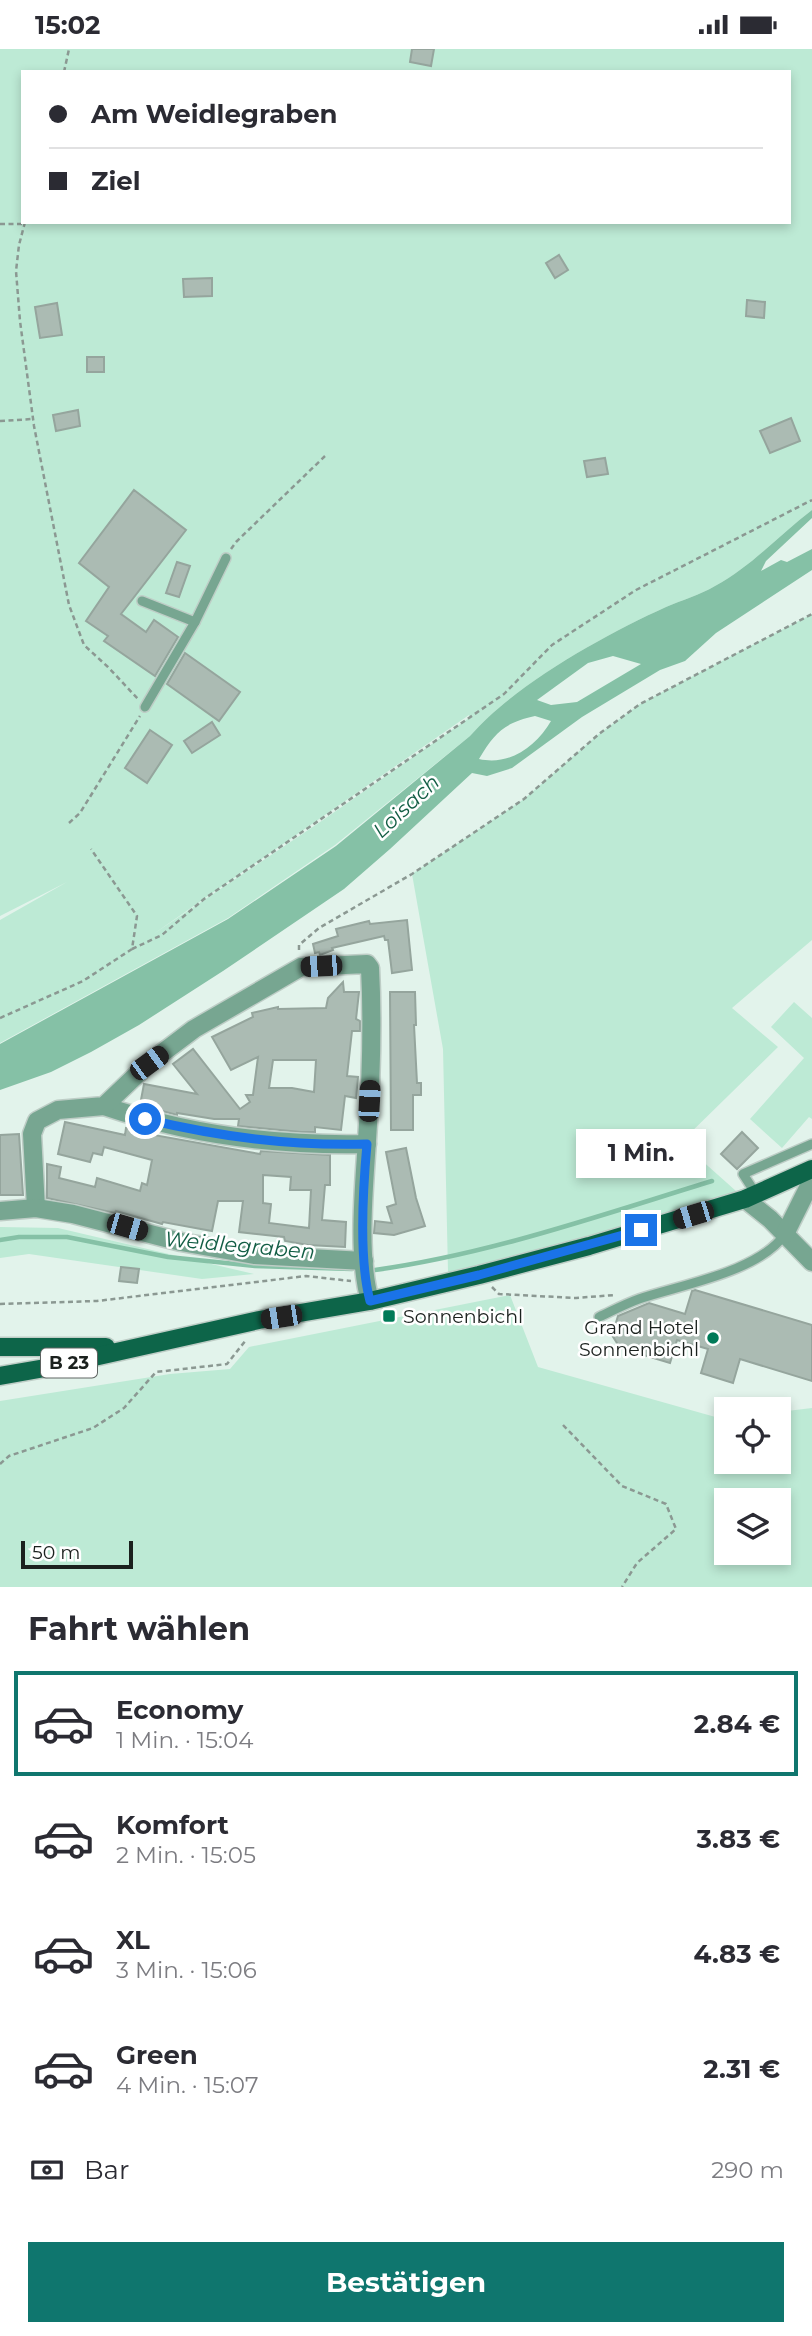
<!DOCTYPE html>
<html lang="de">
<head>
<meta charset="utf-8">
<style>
	body { margin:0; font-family:Montserrat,sans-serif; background:#f2f2f3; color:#2b2b33; height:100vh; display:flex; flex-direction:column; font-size:26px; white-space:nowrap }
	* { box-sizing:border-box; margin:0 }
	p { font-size:23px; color:#7c7c81 }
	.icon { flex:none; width:38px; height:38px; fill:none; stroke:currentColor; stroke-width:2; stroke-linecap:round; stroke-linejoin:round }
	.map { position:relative; height:1538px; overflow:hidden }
	.drawer { display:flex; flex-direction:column; background:#fff; flex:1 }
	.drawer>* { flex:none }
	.guide { position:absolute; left:21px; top:21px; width:770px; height:154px; border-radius:0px; box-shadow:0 4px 10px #0003; display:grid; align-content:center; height:154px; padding:0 28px; background:#fff }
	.buttons { position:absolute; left:714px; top:1348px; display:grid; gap:14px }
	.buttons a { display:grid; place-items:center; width:77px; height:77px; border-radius:0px; background:#fff; box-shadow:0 4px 10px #0003; font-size:35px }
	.scale { position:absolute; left:21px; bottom:18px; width:112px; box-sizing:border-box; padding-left:7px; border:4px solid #1b211e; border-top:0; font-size:19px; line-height:24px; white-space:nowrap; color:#1b211e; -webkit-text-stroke:5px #fff; paint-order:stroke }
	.end { position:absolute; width:32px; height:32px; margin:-16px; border:9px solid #1a73e8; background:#fff; box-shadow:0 0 0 4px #fff }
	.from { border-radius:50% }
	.bubble { position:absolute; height:49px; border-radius:0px; background:#fff; box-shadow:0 4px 10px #0003; font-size:23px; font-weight:700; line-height:49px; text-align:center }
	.car { position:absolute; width:21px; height:42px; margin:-21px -10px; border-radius:9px; box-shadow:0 0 5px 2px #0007; background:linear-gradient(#222 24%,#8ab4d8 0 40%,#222 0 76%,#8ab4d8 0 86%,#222 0) }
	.guide b { display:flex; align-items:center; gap:24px; height:66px; font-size:26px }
	.guide b+b { border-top:2px solid #e1e1e2 }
	.guide i { width:18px; height:18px; background:#2b2b33 }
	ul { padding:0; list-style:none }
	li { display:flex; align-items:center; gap:21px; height:105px; margin:0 14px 10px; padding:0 14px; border:4px solid transparent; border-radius:0px }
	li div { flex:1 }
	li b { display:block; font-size:26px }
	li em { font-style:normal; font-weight:700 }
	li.selected { border-color:#0f766e }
	li>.icon { width:63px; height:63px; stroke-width:1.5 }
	h2 { padding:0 28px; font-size:32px; line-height:84px }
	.pay { display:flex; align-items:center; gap:18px; height:77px; padding:0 28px; font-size:26px }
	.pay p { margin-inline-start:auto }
	.action { display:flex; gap:14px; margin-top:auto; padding:14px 28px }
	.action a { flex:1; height:80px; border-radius:0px; background:#0f766e; color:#fff; font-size:28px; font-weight:700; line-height:80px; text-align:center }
	.status { display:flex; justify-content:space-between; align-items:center; height:49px; padding:0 35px; background:#fff; direction:ltr }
	.status svg { height:19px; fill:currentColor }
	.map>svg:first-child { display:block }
	.green { fill:#bdead5; fill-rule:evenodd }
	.water { fill:#85c1a6; fill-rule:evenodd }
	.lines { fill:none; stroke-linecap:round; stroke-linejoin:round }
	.stream { stroke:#85c1a6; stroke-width:4.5 }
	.building { fill:#abbbb3; stroke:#95a59d; stroke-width:2; fill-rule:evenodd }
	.service-casing { stroke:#becdc6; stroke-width:12 }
	.minor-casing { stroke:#becdc6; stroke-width:21 }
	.primary-casing { stroke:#becdc6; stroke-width:21 }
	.path { stroke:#8b9892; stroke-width:2.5; stroke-dasharray:5 3.5; stroke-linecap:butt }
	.service { stroke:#77a691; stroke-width:9 }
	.minor { stroke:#77a691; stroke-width:18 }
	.primary { stroke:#0d6549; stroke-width:18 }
	.route { stroke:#1a73e8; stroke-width:9 }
	.poi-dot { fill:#007a58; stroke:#fff; stroke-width:2.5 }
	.labels { text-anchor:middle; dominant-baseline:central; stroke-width:5; stroke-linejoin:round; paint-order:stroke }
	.shield { fill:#fff; stroke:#5f6462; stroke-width:2 }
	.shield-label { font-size:18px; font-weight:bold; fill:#1b211e }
	.poi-label { font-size:19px; fill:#1b211e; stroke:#fff; text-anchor:start }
	.water-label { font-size:21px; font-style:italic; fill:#135e45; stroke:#fff }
</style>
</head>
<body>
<div class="status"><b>15:02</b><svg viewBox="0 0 49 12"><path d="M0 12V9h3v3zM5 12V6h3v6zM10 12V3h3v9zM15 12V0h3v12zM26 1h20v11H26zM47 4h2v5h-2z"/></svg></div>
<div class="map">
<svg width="812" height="1538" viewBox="0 0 812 1538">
	<rect width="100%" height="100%" fill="#e2f3eb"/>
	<g class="green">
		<path d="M0 0H812V461C779 486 752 517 715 537 700 546 682 551 666 558 604 586 514 636 470 687L335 796 228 869 0 994V871L67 833 0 867ZM23 23H789V173H23ZM469 666V669L323 771 152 886Z"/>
		<polygon points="812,565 812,891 732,959 778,998 681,1093 745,1150 479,1226 448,1223 443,1000 412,825 524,750 599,685 640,655"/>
		<polygon points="794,953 812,969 812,1070 809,1068 782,1099 750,1070 804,1009 771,978"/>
		<polygon points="0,1178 58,1179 254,1225 202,1230 29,1205 0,1209"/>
		<path d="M510 1246 538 1318 726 1371V1412H779V1363L812 1359V1538H0V1352L170 1325 230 1320 249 1298ZM726 1451H779V1503H726Z"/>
	</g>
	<path class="water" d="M812 461V469L766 512 761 522 781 511 787 513 812 500V521L716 584 685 612 660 621 582 668 512 719 487 727 472 724 390 800 344 840 223 922 139 976 91 1003 51 1023 0 1041V995L228 870 336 797 470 687C514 636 604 586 666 558 682 551 700 546 715 537 752 517 779 486 812 461ZM613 607 641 615 577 653 551 656 537 651 588 614ZM535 667 551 672C536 698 509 717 479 710 495 683 504 674 535 667Z"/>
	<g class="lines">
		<g class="stream">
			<polyline points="0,1191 19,1188 67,1188 168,1208 255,1217 352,1220"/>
			<path d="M375 1221C490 1205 601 1166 712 1132"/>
		</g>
	</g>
	<g class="building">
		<polygon points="412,0 434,0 431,17 410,13"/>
		<polygon points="559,206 568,221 555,229 546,214"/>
		<polygon points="212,229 212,247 184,248 183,230"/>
		<polygon points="747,251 765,253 764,269 746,267"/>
		<polygon points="57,254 62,286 40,289 35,258"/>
		<rect x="87" y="308" width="17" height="15"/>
		<polygon points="78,361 80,377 56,382 53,366"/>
		<polygon points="791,369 800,392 770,404 760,382"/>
		<polygon points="605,409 608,425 587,428 584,412"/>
		<polygon points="134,441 186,481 121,565 146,583 154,571 178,588 155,627 104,592 108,587 86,572 109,538 79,514"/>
		<polygon points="177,513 190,517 179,548 166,544"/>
		<polygon points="185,604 240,643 219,672 167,635"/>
		<polygon points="212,673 220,686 192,704 184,692"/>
		<polygon points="150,681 172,696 147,734 125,719"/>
		<polygon points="407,871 412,921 392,924 388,891 385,891 384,887 332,899 333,901 320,906 319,903 315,904 313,895 338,887 336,880 369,872 370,875"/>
		<path d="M343 933 344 943H359L356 970 360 972V982H352L347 1027 358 1028 356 1049 345 1047 341 1081 315 1078V1083H301L238 1077 239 1070H214L177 1064V1066L140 1056 144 1035 197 1045 173 1015 193 1000 240 1060 250 1053 246 1046H253L258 1008 231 1021 212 988 253 968 252 964 278 958V960L326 959 328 949ZM273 1011H316L314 1043 292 1039H269Z"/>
		<polygon points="390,943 415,943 416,976 414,976 417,1034 421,1034 421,1046 413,1046 413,1081 391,1081"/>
		<path d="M65 1073 125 1086 126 1079 135 1081 136 1079 148 1082V1085L260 1105 261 1102 330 1106V1136H325L322 1171 346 1173 345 1198 308 1196 285 1192 284 1188 239 1183 243 1152H218L212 1182 163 1173 162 1175 116 1162 115 1164 47 1149V1115L61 1118 59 1129 95 1138 97 1129 140 1142 142 1134 147 1136 152 1111 104 1098 102 1106 93 1104 90 1113 58 1105ZM263 1126 291 1128 290 1141H311L309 1179 269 1174 271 1155 263 1154Z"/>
		<polygon points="742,1083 758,1099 737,1120 721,1105"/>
		<polygon points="19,1085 23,1146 0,1146 0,1086"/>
		<polygon points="406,1099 416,1149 425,1177 394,1186 374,1184 375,1172 392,1174 387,1158 396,1155 386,1103"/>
		<polygon points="121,1218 139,1220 137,1234 119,1232"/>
		<polygon points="695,1241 812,1276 812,1332 740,1310 733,1334 701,1324 708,1300 677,1291 670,1314 620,1299 612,1286 618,1267 649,1254 685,1265 692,1242"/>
	</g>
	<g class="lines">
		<defs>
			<g id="service">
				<polyline points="142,552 195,573 145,658"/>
				<polyline points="195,573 226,509"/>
				<polyline points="756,1145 743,1125 812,1095"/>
				<path d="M599 1268C612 1262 625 1255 639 1250 680 1236 759 1223 785 1185"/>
			</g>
			<g id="minor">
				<path d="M104 1057C189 1086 277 1097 367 1095"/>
				<polyline points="745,1150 770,1170 812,1213"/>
				<path d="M36 1159 32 1085 37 1072 58 1061 104 1057 149 1014 194 980 301 918 367 915 370 919C373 977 371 1034 367 1091 364 1140 357 1206 370 1252"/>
				<polyline points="0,1162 36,1159 73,1165 181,1193 254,1206 364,1212"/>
				<polyline points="785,1185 812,1131"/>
			</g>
			<g id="primary">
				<polyline points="0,1298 106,1298"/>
				<polyline points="0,1327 45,1319 259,1271 370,1252 479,1226 589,1197 745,1150 812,1120"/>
			</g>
		</defs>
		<use href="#service" class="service-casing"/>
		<use href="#minor" class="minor-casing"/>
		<use href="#primary" class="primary-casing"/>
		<g class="path">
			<polyline points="64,23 69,0"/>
			<polyline points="25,173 19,196 16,222 20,272 34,377 69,556 84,596 108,618 138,650"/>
			<polyline points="0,175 25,175"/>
			<polyline points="0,372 32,370"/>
			<polyline points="231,500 236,493 325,407"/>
			<polyline points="69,774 80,764 140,667"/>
			<polyline points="132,900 162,886 204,850 504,645 552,596 636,541 812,451"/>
			<polyline points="299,901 299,896 319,879 412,825 524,750 599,685 640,655 812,565"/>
			<polyline points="0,969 83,932 132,900 137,867 91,800"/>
			<polyline points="492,1238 499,1245 576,1249 615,1246"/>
			<polyline points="0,1255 97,1252 306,1227 351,1232"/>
			<polyline points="563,1376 622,1437 666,1455 676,1480 637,1514 622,1538"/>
			<polyline points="0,1415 9,1407 93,1379 124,1359 156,1323 227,1315 246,1291"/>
		</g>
		<use href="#service" class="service"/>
		<use href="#minor" class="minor"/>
		<use href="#primary" class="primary"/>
	</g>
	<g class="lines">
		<path class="route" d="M145 1070C221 1088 289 1097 367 1095 363 1139 359 1211 370 1252L479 1226 641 1181"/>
	</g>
	<g class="poi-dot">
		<rect x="382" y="1260" width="14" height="14" rx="3.5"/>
		<circle cx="713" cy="1289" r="7"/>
	</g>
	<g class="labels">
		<rect class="shield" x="41" y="1299.5" width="56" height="29" rx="5"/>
		<g class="shield-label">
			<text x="69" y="1314">B 23</text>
		</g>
		<g class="poi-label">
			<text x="403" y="1267">Sonnenbichl</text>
			<text x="699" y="1278" text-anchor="end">Grand Hotel<tspan x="699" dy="22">Sonnenbichl</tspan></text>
		</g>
		<g class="water-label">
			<text transform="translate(406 757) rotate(-43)">Loisach</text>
			<text transform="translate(240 1196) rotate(5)">Weidlegraben</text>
		</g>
	</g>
</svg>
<div class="buttons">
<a><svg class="icon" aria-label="locate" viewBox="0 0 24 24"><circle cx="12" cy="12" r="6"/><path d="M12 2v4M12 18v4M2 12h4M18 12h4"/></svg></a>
<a><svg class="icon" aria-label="layers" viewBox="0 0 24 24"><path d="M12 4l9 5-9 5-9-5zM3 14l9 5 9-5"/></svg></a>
</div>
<div class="scale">50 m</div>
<i class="end from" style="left:145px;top:1070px"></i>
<i class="end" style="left:641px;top:1181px"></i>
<div class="bubble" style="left:576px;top:1080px;width:130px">1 Min.</div>
<i class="car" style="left:321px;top:917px;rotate:267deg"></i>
<i class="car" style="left:149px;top:1014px;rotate:54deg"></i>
<i class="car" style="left:369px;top:1052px;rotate:3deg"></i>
<i class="car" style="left:693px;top:1166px;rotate:253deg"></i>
<i class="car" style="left:127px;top:1178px;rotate:106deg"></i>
<i class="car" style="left:281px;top:1268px;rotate:261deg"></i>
<div class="guide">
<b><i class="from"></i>Am Weidlegraben</b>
<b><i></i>Ziel</b>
</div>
</div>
<section class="drawer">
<h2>Fahrt wählen</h2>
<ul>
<li class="selected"><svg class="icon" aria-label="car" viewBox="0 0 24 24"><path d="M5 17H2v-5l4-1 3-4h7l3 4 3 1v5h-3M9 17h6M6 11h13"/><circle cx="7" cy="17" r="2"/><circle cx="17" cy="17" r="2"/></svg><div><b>Economy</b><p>1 Min. · 15:04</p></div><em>2.84 €</em></li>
<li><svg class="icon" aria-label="car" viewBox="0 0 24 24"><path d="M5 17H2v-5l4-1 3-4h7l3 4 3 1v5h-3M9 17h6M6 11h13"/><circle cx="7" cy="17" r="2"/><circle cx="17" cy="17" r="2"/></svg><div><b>Komfort</b><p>2 Min. · 15:05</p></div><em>3.83 €</em></li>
<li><svg class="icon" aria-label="car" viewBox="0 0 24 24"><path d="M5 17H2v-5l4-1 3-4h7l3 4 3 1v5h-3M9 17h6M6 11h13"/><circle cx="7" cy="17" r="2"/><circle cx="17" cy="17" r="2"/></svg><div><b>XL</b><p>3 Min. · 15:06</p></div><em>4.83 €</em></li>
<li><svg class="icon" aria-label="car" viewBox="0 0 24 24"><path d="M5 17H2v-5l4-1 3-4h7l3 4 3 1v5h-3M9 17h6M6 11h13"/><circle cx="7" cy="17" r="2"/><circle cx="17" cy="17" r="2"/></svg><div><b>Green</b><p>4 Min. · 15:07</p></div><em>2.31 €</em></li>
</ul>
<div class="pay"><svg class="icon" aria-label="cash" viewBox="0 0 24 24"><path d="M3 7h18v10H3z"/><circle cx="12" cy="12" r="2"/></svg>Bar<p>290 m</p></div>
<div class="action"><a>Bestätigen</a></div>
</section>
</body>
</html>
